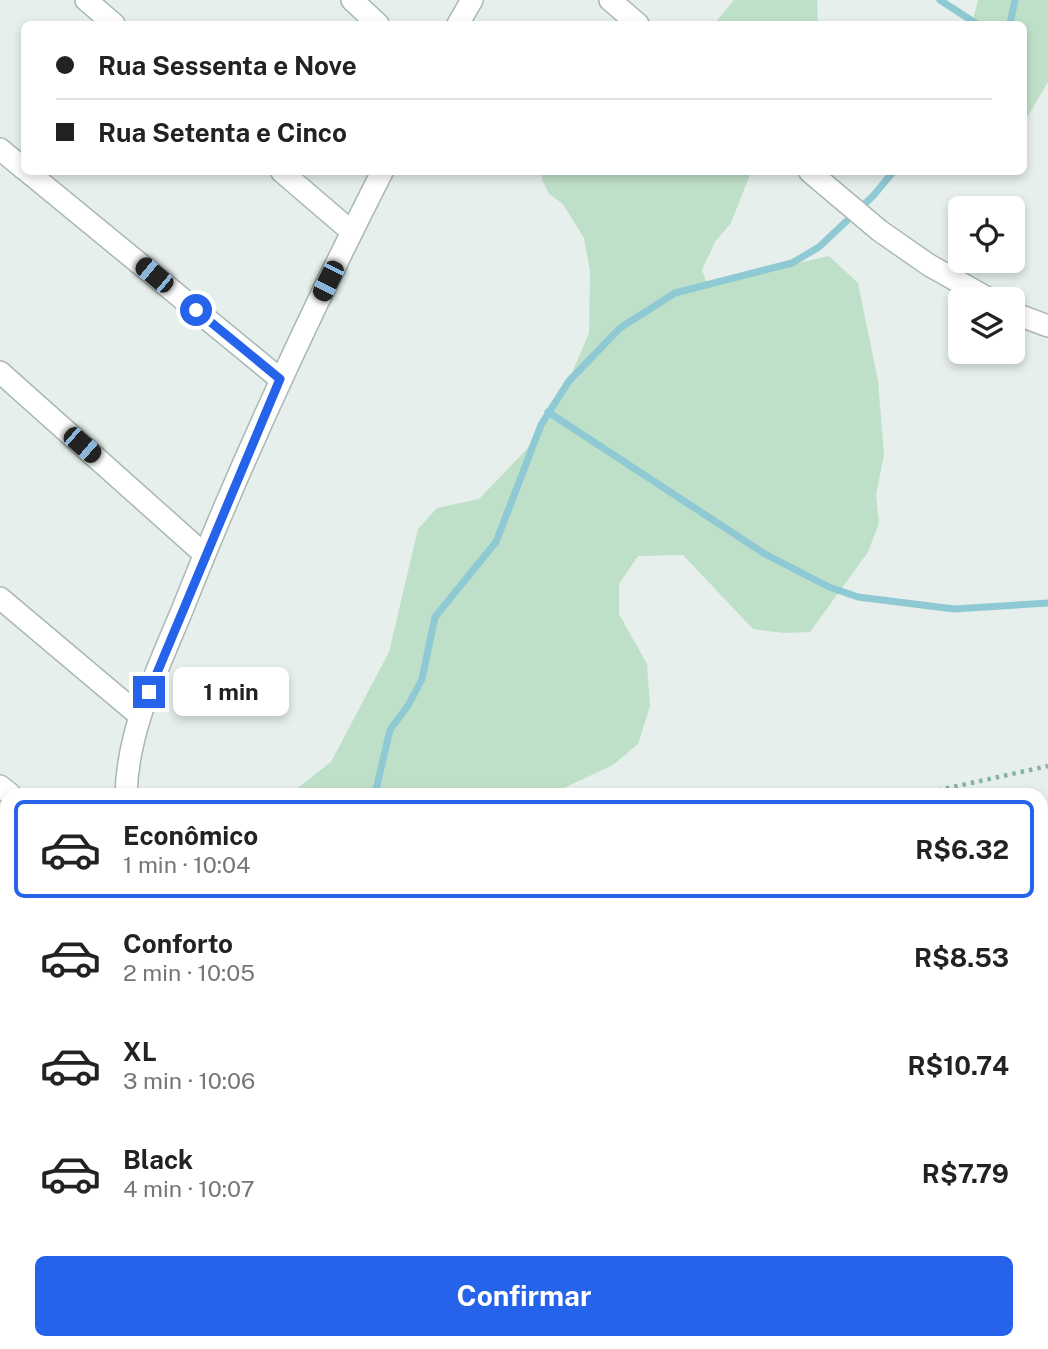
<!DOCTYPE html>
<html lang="pt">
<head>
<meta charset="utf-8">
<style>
	body { margin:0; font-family:"Public Sans",sans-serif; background:#f2f2f2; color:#222; height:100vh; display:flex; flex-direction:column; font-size:26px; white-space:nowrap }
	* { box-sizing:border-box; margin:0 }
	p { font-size:23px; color:#767676 }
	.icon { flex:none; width:38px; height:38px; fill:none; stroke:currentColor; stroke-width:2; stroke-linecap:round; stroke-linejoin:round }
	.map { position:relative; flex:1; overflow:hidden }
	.details { position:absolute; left:0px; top:788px; width:1048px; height:562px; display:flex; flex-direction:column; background:#fff; border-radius:21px 21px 0 0; box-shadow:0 4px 10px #0003 }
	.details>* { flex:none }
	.hud { position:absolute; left:21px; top:21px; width:1006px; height:154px; border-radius:10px; box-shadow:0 4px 10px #0003; display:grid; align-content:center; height:154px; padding:0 35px; background:#fff }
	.buttons { position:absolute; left:948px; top:196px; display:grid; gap:14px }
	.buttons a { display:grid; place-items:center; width:77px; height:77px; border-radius:10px; background:#fff; box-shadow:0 4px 10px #0003; font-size:35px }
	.end { position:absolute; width:32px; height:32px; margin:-16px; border:9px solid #2563eb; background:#fff; box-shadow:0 0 0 4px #fff }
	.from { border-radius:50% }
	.bubble { position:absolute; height:49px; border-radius:10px; background:#fff; box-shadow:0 4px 10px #0003; font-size:23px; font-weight:700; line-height:49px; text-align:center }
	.car { position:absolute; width:21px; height:42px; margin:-21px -10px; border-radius:9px; box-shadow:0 0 5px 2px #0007; background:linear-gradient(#222 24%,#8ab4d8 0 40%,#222 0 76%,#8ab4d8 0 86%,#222 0) }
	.hud b { display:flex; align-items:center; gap:24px; height:66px; font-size:26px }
	.hud b+b { border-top:2px solid #e0e0e0 }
	.hud i { width:18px; height:18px; background:#222 }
	ul { padding:12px 0 0; list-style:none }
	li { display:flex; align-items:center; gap:21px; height:98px; margin:0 14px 10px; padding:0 21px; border:4px solid transparent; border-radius:10px }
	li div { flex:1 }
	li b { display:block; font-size:26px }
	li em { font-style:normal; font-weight:700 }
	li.current { border-color:#2563eb }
	li>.icon { width:63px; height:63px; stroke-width:1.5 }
	.primary-button { display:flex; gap:14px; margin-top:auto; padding:14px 35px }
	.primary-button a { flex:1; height:80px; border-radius:10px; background:#2563eb; color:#fff; font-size:28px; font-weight:700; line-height:80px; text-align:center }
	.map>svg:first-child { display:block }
	.green { fill:#bfe0c8 }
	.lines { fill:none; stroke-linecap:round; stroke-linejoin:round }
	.stream { stroke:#8ec9d4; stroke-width:7 }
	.minor-casing { stroke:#a8b8b2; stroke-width:24 }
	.tertiary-casing { stroke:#a8b8b2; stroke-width:24 }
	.motorway-casing { stroke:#c2cac8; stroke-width:24 }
	.path { stroke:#86b3a5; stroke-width:4.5; stroke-dasharray:3.5 5; stroke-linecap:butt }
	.minor { stroke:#fff; stroke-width:21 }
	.tertiary { stroke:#fff; stroke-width:21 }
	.motorway { stroke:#2f6f62; stroke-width:21 }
	.route { stroke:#2563eb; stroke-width:9 }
</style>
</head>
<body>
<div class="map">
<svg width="1048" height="1349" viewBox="0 0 1048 1349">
	<rect width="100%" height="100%" fill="#e6efeb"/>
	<g class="green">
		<polygon points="734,0 817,0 818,24 714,24"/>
		<polygon points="978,0 1048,0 1048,82 1028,116 1024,117 1024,24 972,24"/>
		<polygon points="542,172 751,172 731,223 715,242 702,270 706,281 719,281 829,256 858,283 878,381 884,455 876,495 879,523 868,552 810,632 784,633 753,629 683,555 638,556 619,584 619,614 647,664 650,706 638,744 613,765 551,794 290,794 331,762 389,652 418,529 437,508 479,499 527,449 563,394 589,333 590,272 584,238 563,204 549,194 542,180"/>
		<polygon points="0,1181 7,1186 7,1342 317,1342 335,1349 0,1349"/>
	</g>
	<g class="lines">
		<g class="stream">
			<polyline points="940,0 977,24"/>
			<polyline points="1010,24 1015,0"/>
			<polyline points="548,412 765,554 829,587 858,597 954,609 1048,603"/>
			<polyline points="375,794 390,730 409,704 422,679 435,617 496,542 541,425 569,381 620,328 675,293 792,263 819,247 873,196 893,172"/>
			<polyline points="0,1326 7,1327"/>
			<polyline points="90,1342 159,1349"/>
			<polyline points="316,1349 317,1342"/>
		</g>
		<defs>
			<g id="minor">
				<polyline points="86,0 114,24"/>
				<polyline points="352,0 378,24"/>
				<polyline points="610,0 638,24"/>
				<polyline points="458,24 472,0"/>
				<polyline points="0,149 24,169"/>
				<polyline points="28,172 280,379"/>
				<polyline points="282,172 352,232"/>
				<polyline points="810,172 880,231 929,265 989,299"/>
				<polyline points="1013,313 1048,326"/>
				<polyline points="0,372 204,554"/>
				<polyline points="0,598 140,716"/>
				<polyline points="0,786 10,794"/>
				<path d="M126 794C128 728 158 669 183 608 242 459 310 314 382 172"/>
				<polyline points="1041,942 1048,941"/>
				<polyline points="1041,1111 1048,1109"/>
				<polyline points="1041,1295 1048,1293"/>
				<polyline points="969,1342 983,1349"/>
			</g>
			<g id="tertiary">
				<polyline points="0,1242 7,1254"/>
				<polyline points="39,1342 41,1349"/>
			</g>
			<g id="motorway">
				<polyline points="0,1087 7,1092"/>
				<polyline points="0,1123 7,1127"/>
				<polyline points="0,1206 7,1201"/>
				<polyline points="456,1342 476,1349"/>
				<polyline points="545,1342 565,1349"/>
			</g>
		</defs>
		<use href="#minor" class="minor-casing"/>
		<use href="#tertiary" class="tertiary-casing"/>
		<use href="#motorway" class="motorway-casing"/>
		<polyline class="path" points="921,794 1048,766"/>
		<use href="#minor" class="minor"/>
		<use href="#tertiary" class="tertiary"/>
		<use href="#motorway" class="motorway"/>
	</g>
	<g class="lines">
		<polyline class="route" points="149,692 280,379 196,310"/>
	</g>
</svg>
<div class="buttons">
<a><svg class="icon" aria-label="locate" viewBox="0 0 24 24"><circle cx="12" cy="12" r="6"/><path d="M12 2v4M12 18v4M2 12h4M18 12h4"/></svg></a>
<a><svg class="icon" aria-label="layers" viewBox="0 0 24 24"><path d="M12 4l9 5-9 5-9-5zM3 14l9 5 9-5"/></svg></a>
</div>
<i class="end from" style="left:196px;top:310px"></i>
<i class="end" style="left:149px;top:692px"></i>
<div class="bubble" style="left:173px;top:667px;width:116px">1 min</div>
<i class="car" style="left:154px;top:275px;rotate:310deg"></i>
<i class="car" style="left:328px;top:281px;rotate:206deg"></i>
<i class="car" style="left:82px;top:445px;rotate:131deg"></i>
<div class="hud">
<b><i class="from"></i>Rua Sessenta e Nove</b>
<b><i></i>Rua Setenta e Cinco</b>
</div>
<section class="details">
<ul>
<li class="current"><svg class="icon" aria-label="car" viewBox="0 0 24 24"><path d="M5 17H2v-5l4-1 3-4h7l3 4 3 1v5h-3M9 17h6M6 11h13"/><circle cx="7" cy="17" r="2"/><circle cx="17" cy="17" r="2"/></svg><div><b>Econômico</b><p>1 min · 10:04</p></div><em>R$6.32</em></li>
<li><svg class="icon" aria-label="car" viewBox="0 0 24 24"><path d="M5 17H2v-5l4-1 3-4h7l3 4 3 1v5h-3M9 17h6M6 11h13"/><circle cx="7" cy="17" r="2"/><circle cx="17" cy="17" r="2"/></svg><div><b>Conforto</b><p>2 min · 10:05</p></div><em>R$8.53</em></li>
<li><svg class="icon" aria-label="car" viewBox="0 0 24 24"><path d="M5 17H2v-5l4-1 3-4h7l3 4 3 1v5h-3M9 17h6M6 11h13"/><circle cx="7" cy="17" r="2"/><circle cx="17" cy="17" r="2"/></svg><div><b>XL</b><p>3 min · 10:06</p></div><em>R$10.74</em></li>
<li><svg class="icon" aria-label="car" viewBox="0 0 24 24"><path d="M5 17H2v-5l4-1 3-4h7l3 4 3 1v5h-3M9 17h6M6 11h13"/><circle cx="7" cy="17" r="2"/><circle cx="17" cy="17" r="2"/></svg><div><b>Black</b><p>4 min · 10:07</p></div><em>R$7.79</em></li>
</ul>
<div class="primary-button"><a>Confirmar</a></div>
</section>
</div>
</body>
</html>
